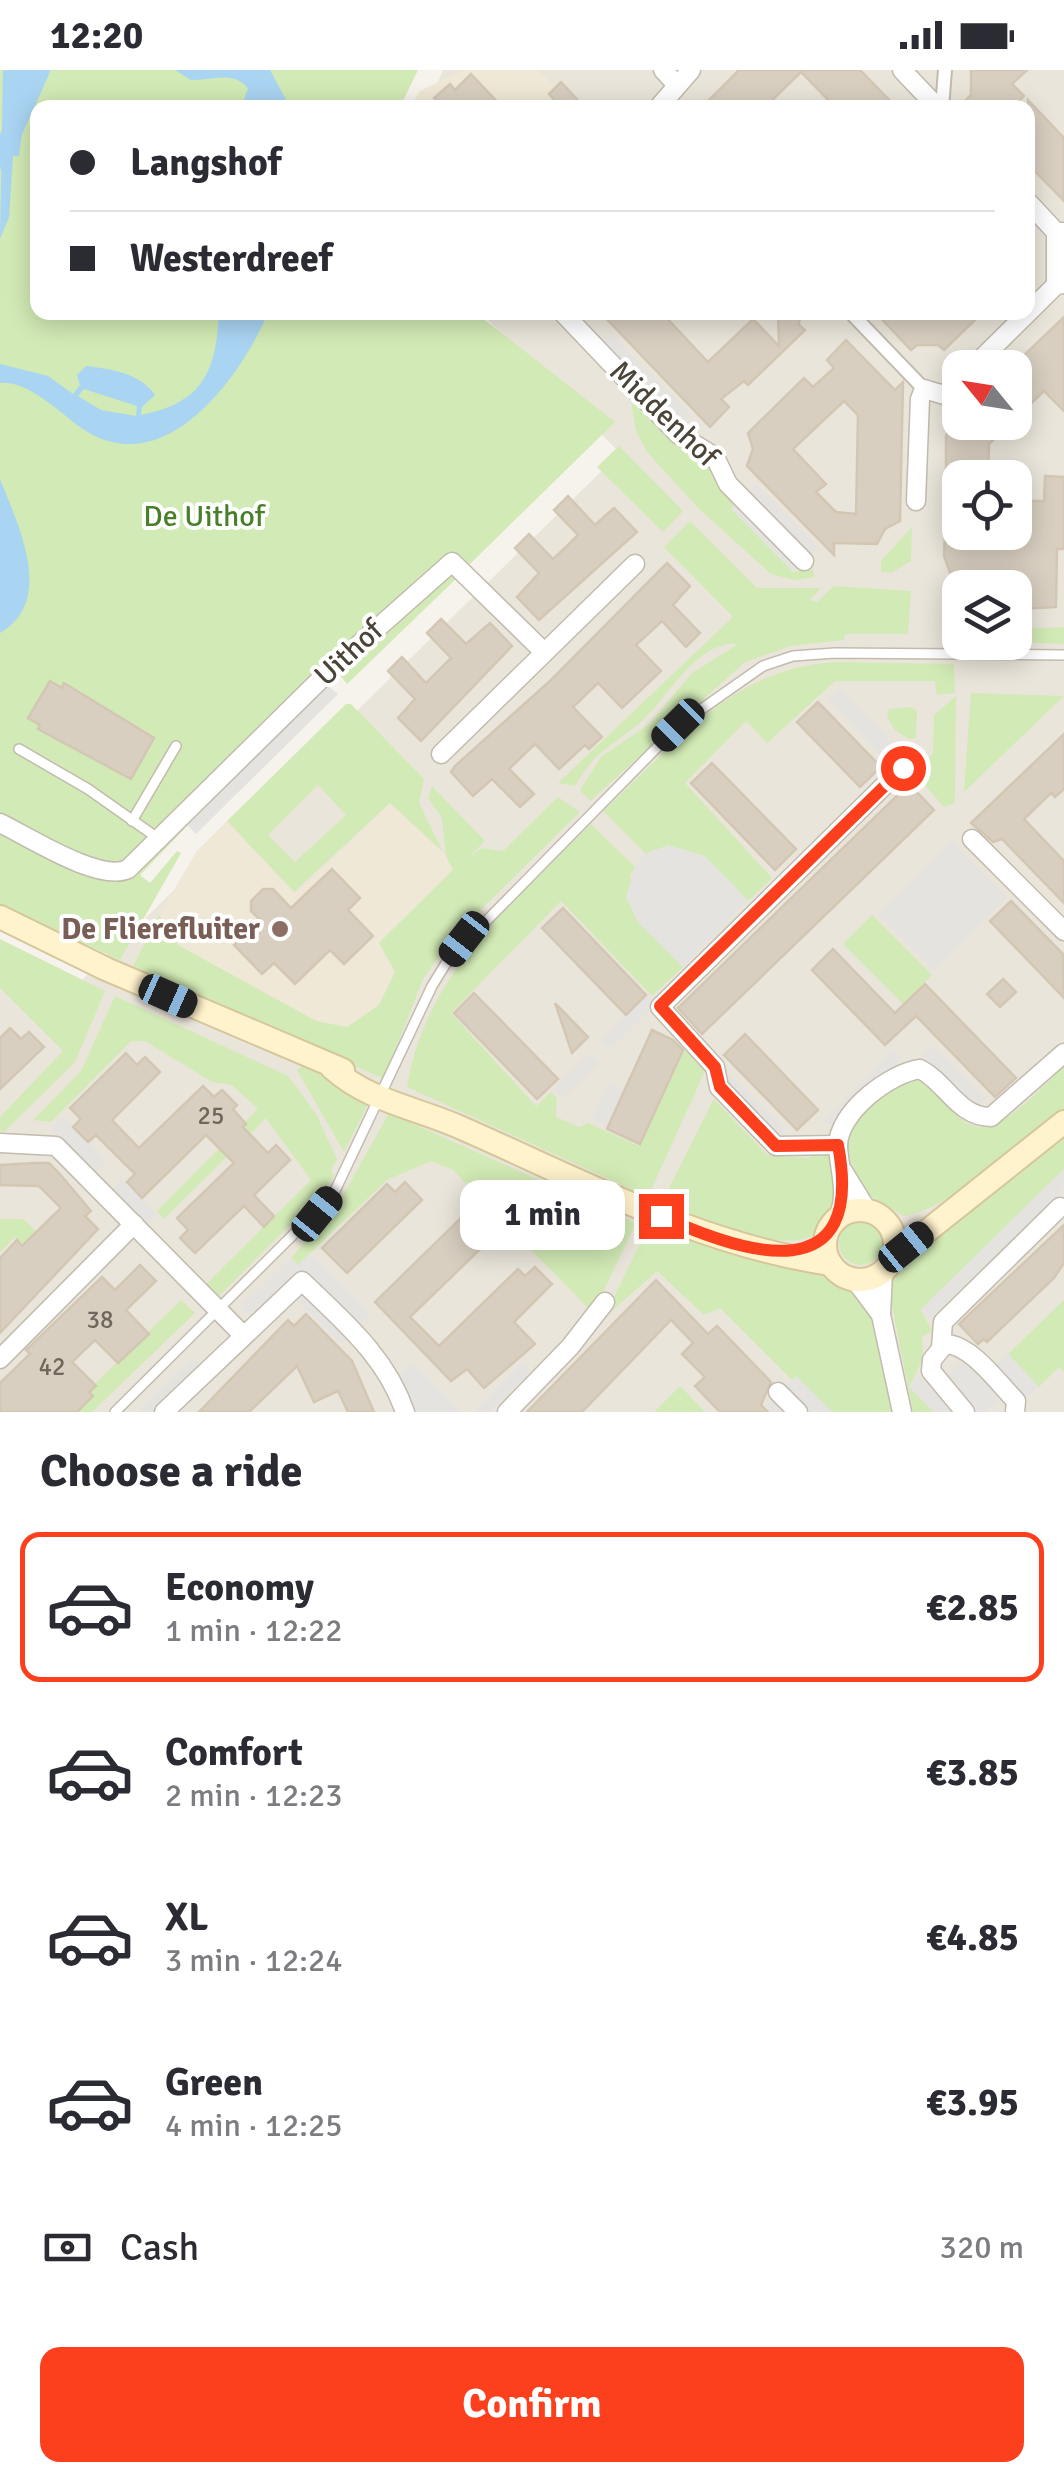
<!DOCTYPE html>
<html lang="en">
<head>
<meta charset="utf-8">
<style>
	body { margin:0; font-family:Signika,sans-serif; background:#f2f2f3; color:#2b2b33; height:100vh; display:flex; flex-direction:column; font-size:38px; white-space:nowrap }
	* { box-sizing:border-box; margin:0 }
	p { font-size:32px; color:#7c7c81 }
	.icon { flex:none; width:55px; height:55px; fill:none; stroke:currentColor; stroke-width:2; stroke-linecap:round; stroke-linejoin:round }
	.map { position:relative; height:1342px; overflow:hidden }
	.drawer { display:flex; flex-direction:column; background:#fff; flex:1 }
	.drawer>* { flex:none }
	.banner { position:absolute; left:30px; top:30px; width:1005px; height:220px; border-radius:20px; box-shadow:0 5px 25px #0003; display:grid; align-content:center; height:220px; padding:0 40px; background:#fff }
	.needle { width:65px; rotate:300deg }
	.controls { position:absolute; left:942px; top:280px; display:grid; gap:20px }
	.controls a { display:grid; place-items:center; width:90px; height:90px; border-radius:20px; background:#fff; box-shadow:0 5px 25px #0003; font-size:50px }
	.end { position:absolute; width:45px; height:45px; margin:-22px; border:12px solid #fc3f1d; background:#fff; box-shadow:0 0 0 5px #fff }
	.from { border-radius:50% }
	.bubble { position:absolute; height:70px; border-radius:20px; background:#fff; box-shadow:0 5px 25px #0003; font-size:32px; font-weight:800; line-height:70px; text-align:center }
	.car { position:absolute; width:30px; height:60px; margin:-30px -15px; border-radius:12px; box-shadow:0 0 8px 2px #0007; background:linear-gradient(#222 24%,#8ab4d8 0 40%,#222 0 76%,#8ab4d8 0 86%,#222 0) }
	.banner b { display:flex; align-items:center; gap:35px; height:95px; font-size:38px }
	.banner b+b { border-top:2px solid #e1e1e2 }
	.banner i { width:25px; height:25px; background:#2b2b33 }
	ul { padding:0; list-style:none }
	li { display:flex; align-items:center; gap:30px; height:150px; margin:0 20px 15px; padding:0 20px; border:5px solid transparent; border-radius:20px }
	li div { flex:1 }
	li b { display:block; font-size:38px }
	li em { font-style:normal; font-weight:800 }
	li.active { border-color:#fc3f1d }
	li>.icon { width:90px; height:90px; stroke-width:1.5 }
	h2 { padding:0 40px; font-size:45px; line-height:120px }
	.pay { display:flex; align-items:center; gap:25px; height:110px; padding:0 40px; font-size:38px }
	.pay p { margin-inline-start:auto }
	.button { display:flex; gap:20px; margin-top:auto; padding:20px 40px }
	.button a { flex:1; height:115px; border-radius:20px; background:#fc3f1d; color:#fff; font-size:40px; font-weight:800; line-height:115px; text-align:center }
	.status { display:flex; justify-content:space-between; align-items:center; height:70px; padding:0 50px; background:#fff; direction:ltr }
	.status svg { height:28px; fill:currentColor }
	.map>svg:first-child { display:block }
	.residential { fill:#eae5da; fill-rule:evenodd }
	.education { fill:#efe8d6 }
	.green { fill:#d2eab5; fill-rule:evenodd }
	.parking { fill:#e5e3e0 }
	.water { fill:#a9d4f2; fill-rule:evenodd }
	.lines { fill:none; stroke-linecap:round; stroke-linejoin:round }
	.canal { stroke:#a9d4f2; stroke-width:20 }
	.building { fill:#d8cfc1; stroke:#d3c7b4; stroke-width:2.5; fill-rule:evenodd }
	.service-casing { stroke:#c2bbae; stroke-width:12 }
	.pedestrian-casing { stroke:#c2bbae; stroke-width:16 }
	.minor-casing { stroke:#c2bbae; stroke-width:21 }
	.secondary-casing { stroke:#d6c79b; stroke-width:26 }
	.service { stroke:#fff; stroke-width:9 }
	.pedestrian { stroke:#fff; stroke-width:12 }
	.minor { stroke:#fff; stroke-width:18 }
	.secondary { stroke:#fff3cd; stroke-width:22 }
	.route { stroke:#fc3f1d; stroke-width:12 }
	.education-dot { fill:#8d6e63; stroke:#fff; stroke-width:4 }
	.labels { text-anchor:middle; dominant-baseline:central; stroke-width:8; stroke-linejoin:round; paint-order:stroke }
	.number-label { font-size:25px; fill:#6e675b }
	.street-label { font-size:30px; fill:#4b4439; stroke:#fff }
	.park-label { font-size:30px; fill:#4a7f2a; stroke:#fff }
	.education-label { font-size:30px; font-weight:bold; fill:#785e54; stroke:#fff; text-anchor:end }
</style>
</head>
<body>
<div class="status"><b>12:20</b><svg viewBox="0 0 49 12"><path d="M0 12V9h3v3zM5 12V6h3v6zM10 12V3h3v9zM15 12V0h3v12zM26 1h20v11H26zM47 4h2v5h-2z"/></svg></div>
<div class="map">
<svg width="1064" height="1342" viewBox="0 0 1064 1342">
	<rect width="100%" height="100%" fill="#f6f3ec"/>
	<path class="residential" d="M443 0H1064V1342H0V869L73 919 620 383 481 243 1028 242V38L427 37ZM960 298H1015V352H960ZM960 408H1015V462H960ZM960 518H1015V572H960Z"/>
	<g class="education">
		<polygon points="463,0 538,0 575,37 409,38 420,21"/>
		<polygon points="390,733 443,782 453,800 379,872 395,902 379,935 347,958 316,951 178,875 159,845 197,781 227,751 294,822 299,821"/>
	</g>
	<g class="green">
		<polygon points="0,0 418,0 400,37 38,38 38,242 476,243 615,352 470,494 462,488 349,588 140,805 150,813 177,781 181,783 120,890 0,836"/>
		<polygon points="631,331 707,390 793,502 813,499 814,507 795,510 771,504 699,439 647,382 636,361"/>
		<polygon points="619,376 683,441 663,462 597,397"/>
		<path d="M690 451 757 518H821L810 530 817 532 834 516 911 521 908 564H845L844 570 791 576 745 592 590 731 580 720 601 687 649 654 692 603 738 574C697 570 668 628 642 651 611 678 598 677 575 716L558 713 733 547 664 477Z"/>
		<polygon points="912,457 911,491 891,503 881,502 881,491"/>
		<polygon points="449,502 460,505 347,614 340,605"/>
		<polygon points="1064,557 1064,574 1015,572 1015,559"/>
		<path d="M838 592 954 594 955 623 937 625 935 611H835L767 673 746 651 685 713 772 808 748 831 722 803 655 779 646 784 603 741C676 674 733 596 838 592Z"/>
		<polygon points="971,623 1064,626 964,722"/>
		<polygon points="956,626 955,733 944,737 914,703 933,683 934,645"/>
		<path d="M346 634H351L424 709 419 733 443 782 390 733 294 822 227 751ZM318 715 346 745 295 792 268 765Z"/>
		<polygon points="910,637 917,641 916,668 908,669 894,659 887,646 889,639"/>
		<polygon points="432,716 485,771 467,789 482,778 503,781 558,727 580,742 450,870 423,909 384,1009 133,896 159,845 178,875 316,951 347,957 379,935 395,902 379,873 453,800 446,786 442,748 428,728"/>
		<path d="M591 754 635 797 630 805 637 851 683 897 652 926 561 831 451 943 536 1036 551 1022 557 1028 556 1047 579 1057 588 1053 639 1076 685 975 708 994 648 1127 407 1017C425 904 514 830 591 754Z"/>
		<polygon points="872,845 932,905 903,934 843,874"/>
		<polygon points="0,869 105,921 75,992 4,1062 0,1061 0,1047 63,981 0,918"/>
		<polygon points="115,926 288,1006 316,1044 337,1089 331,1100 334,1106 320,1125 217,1228 204,1216 311,1110 266,1048 164,1149 157,1141 258,1039 232,1015 212,1012 145,971 131,971 51,1052 33,1050 81,1001"/>
		<polygon points="303,996 370,1030 344,1082 297,1000"/>
		<path d="M1064 996V1042L1048 1048C1007 1079 955 1137 904 1146L865 1123 846 1080 847 1060 882 1020 921 1007C936 1020 954 1050 973 1056 1001 1065 1045 1014 1064 996Z"/>
		<path d="M714 1029 767 1085 809 1088 829 1075C869 1221 734 1164 661 1134Z"/>
		<polygon points="389,1043 636,1153 593,1243 453,1100 431,1091 387,1110 298,1195 291,1188 341,1129"/>
		<polygon points="1064,1060 1064,1099 921,1240 932,1261 922,1267 923,1289 909,1317 934,1342 913,1342 888,1216 906,1181"/>
		<polygon points="0,1149 23,1149 49,1173 36,1186 15,1167 0,1182"/>
		<circle cx="861" cy="1173" r="22"/>
		<polygon points="652,1156 750,1189 819,1199 853,1218 872,1250 895,1342 832,1342 797,1307 792,1310 720,1238 704,1245 657,1201 604,1248 647,1159"/>
		<polygon points="181,1230 195,1243 92,1342 66,1342"/>
		<polygon points="1064,1230 1064,1302 1059,1297 1039,1317 1008,1284"/>
		<polygon points="680,1316 705,1342 654,1342"/>
	</g>
	<g class="parking">
		<polygon points="610,263 691,345 680,356 600,272"/>
		<polygon points="756,414 818,477 793,502 731,439"/>
		<polygon points="327,615 338,624 196,764 186,754"/>
		<polygon points="840,618 895,677 884,688 828,629"/>
		<polygon points="952,772 1007,827 934,901 878,845"/>
		<polygon points="668,775 705,786 748,831 683,897 637,851 626,827 635,797 646,784"/>
		<polygon points="646,925 656,934 609,980 600,971"/>
		<polygon points="933,976 986,1028 976,1037 923,985"/>
		<polygon points="893,980 902,988 836,1056 823,1051"/>
		<polygon points="590,983 599,992 562,1028 554,1019"/>
		<polygon points="729,1004 785,1060 778,1068 722,1012"/>
		<polygon points="609,1012 626,1020 609,1056 592,1048"/>
		<polygon points="62,1046 106,1091 96,1102 51,1059"/>
		<polygon points="1064,1099 1064,1115 1055,1131 929,1249 920,1240"/>
		<polygon points="122,1109 157,1145 147,1154 112,1120"/>
		<polygon points="310,1183 371,1244 340,1273 282,1215 249,1245 240,1237 291,1188 298,1195"/>
		<polygon points="1008,1284 1039,1317 1026,1328 994,1296"/>
		<polygon points="193,1288 202,1296 155,1342 138,1342"/>
		<polygon points="962,1291 1000,1327 985,1342 973,1342 943,1310"/>
		<polygon points="522,1293 531,1301 490,1342 473,1342"/>
		<polygon points="413,1294 461,1342 411,1342 397,1306"/>
		<polygon points="917,1304 954,1342 934,1342 909,1317"/>
		<polygon points="796,1306 832,1342 772,1342 766,1336"/>
	</g>
	<g class="water">
		<polygon points="3,0 49,0 27,24 19,86 13,86 9,147 0,169"/>
		<path d="M175 0H270L290 37H241L248 18C231 0 213 11 191 10Z"/>
		<path d="M219 243H268C241 306 167 411 86 361 62 346 30 310 0 313V294L48 306 73 324 80 315 77 305 86 296C111 299 140 303 155 325L142 337 141 345C202 333 216 303 219 243ZM84 319 137 336 136 346 101 340 78 326Z"/>
		<path d="M0 409C18 455 56 530 0 563Z"/>
	</g>
	<g class="lines">
		<polyline class="canal" points="0,89 40,0"/>
	</g>
	<g class="building">
		<polygon points="739,0 860,0 897,38 836,38 801,2 764,38 701,38"/>
		<polygon points="971,0 1027,0 1012,14 1024,26 1011,38 958,38 971,25"/>
		<polygon points="471,4 503,38 444,38 434,28 450,14 455,20"/>
		<polygon points="561,12 585,38 562,38 549,24"/>
		<polygon points="1028,30 1064,68 1064,131 1028,94"/>
		<polygon points="600,242 661,242 708,292 753,249 779,276 778,242 800,242 799,255 805,260 748,315 744,311 721,329 729,337 710,357"/>
		<polygon points="875,242 983,242 944,280 938,275 917,275 911,280"/>
		<polygon points="1064,247 1064,341 1044,321 1015,349 1015,294"/>
		<path d="M846 270 895 320 903 312 900 451 885 459 877 474 834 473V485L747 396 753 379 748 363 804 308 813 317 834 298 827 290ZM844 331 858 345 856 444 836 442 816 422 826 414 793 379Z"/>
		<polygon points="952,352 1011,352 989,374 988,408 946,411 946,366"/>
		<polygon points="1045,406 1064,407 1064,479 1057,479 1056,537 1015,539 1015,518 970,518 951,505 944,486 946,442 960,442 960,462 1015,462 1015,431 1044,431"/>
		<polygon points="568,426 595,455 614,438 637,462 539,550 517,527 539,503 515,478 529,464 553,489 566,477 578,465 554,440"/>
		<polygon points="667,493 690,516 673,535 700,563 686,577 662,551 636,575 661,601 622,638 598,613 573,637 602,667 589,679 585,675 559,699 535,674 509,699 534,724 520,737 492,709 473,726 451,702 455,696 551,610"/>
		<polygon points="441,549 466,574 490,553 512,576 421,671 398,648 415,629 388,601 402,587 426,613 451,588 427,563"/>
		<polygon points="50,611 62,618 64,613 154,668 131,709 38,659 40,655 28,648"/>
		<polygon points="818,632 881,697 860,717 797,652"/>
		<polygon points="1064,664 1064,719 1055,727 1051,723 1024,749 1064,791 1064,833 1002,769 993,772 971,753"/>
		<polygon points="712,693 796,779 775,800 691,713"/>
		<polygon points="909,714 934,740 702,964 678,938"/>
		<polygon points="332,799 360,828 348,840 373,866 344,894 330,880 295,914 274,893 262,904 234,875 260,850 251,841 251,831 263,819 273,819 291,838"/>
		<polygon points="1011,831 1063,884 1064,928 990,851"/>
		<polygon points="563,838 646,925 626,945 542,858"/>
		<polygon points="833,879 895,943 925,914 1016,1008 995,1027 916,946 885,975 812,900"/>
		<polygon points="1003,909 1016,922 1000,937 987,924"/>
		<polygon points="474,923 558,1009 537,1029 454,943"/>
		<polygon points="555,933 588,967 572,983"/>
		<polygon points="10,958 21,969 29,962 44,977 0,1019 0,968"/>
		<polygon points="652,960 673,970 683,980 640,1074 607,1059"/>
		<polygon points="745,964 818,1040 797,1060 724,985"/>
		<polygon points="126,983 137,995 145,987 160,1002 112,1050 139,1078 203,1016 214,1027 222,1020 237,1035 233,1039 246,1054 243,1057 268,1083 276,1075 290,1090 254,1125 274,1146 264,1157 244,1136 195,1183 180,1168 188,1160 177,1148 234,1093 206,1065 142,1128 127,1112 135,1104 96,1065 88,1072 73,1057 81,1049 70,1038"/>
		<polygon points="34,1093 49,1093 59,1103 91,1141 85,1146 98,1159 0,1263 0,1188 17,1170 22,1176 61,1138 39,1116 0,1115 0,1095"/>
		<polygon points="405,1112 422,1130 347,1203 322,1178 387,1114 395,1122"/>
		<polygon points="482,1142 500,1160 410,1247 439,1276 518,1199 525,1206 535,1197 552,1214 514,1252 535,1274 484,1318 467,1299 451,1311 375,1232 465,1144 473,1152"/>
		<polygon points="1064,1155 1064,1193 1054,1208 987,1272 984,1269 978,1274 959,1254"/>
		<polygon points="140,1195 156,1211 126,1240 149,1264 118,1293 95,1270 72,1292 96,1316 89,1322 93,1326 77,1342 0,1342 0,1313 30,1284 26,1280 102,1207 115,1220"/>
		<polygon points="656,1210 708,1264 717,1256 771,1312 761,1335 768,1342 720,1342 695,1316 705,1307 682,1284 693,1273 671,1250 582,1342 527,1342"/>
		<polygon points="306,1244 352,1291 374,1342 348,1342 338,1321 314,1332 297,1296 249,1342 199,1342 288,1250 294,1256"/>
	</g>
	<g class="lines">
		<defs>
			<g id="service">
				<polyline points="19,679 88,719 159,769"/>
				<polyline points="132,751 176,676"/>
				<polyline points="115,1342 333,1125 432,916 448,890 679,655 763,596 793,586 835,583 1064,585"/>
			</g>
			<g id="pedestrian">
				<polyline points="942,38 945,0"/>
				<polyline points="850,242 924,319"/>
			</g>
			<g id="minor">
				<polyline points="663,0 676,14"/>
				<polyline points="902,0 938,38"/>
				<polyline points="658,38 691,0"/>
				<polyline points="1028,132 1056,162"/>
				<polyline points="1056,215 1056,162 1064,162"/>
				<polyline points="562,242 678,364 715,387 728,414 804,491"/>
				<polyline points="972,298 1056,215 1064,214"/>
				<polyline points="916,431 920,329 924,319 944,325 960,309"/>
				<polyline points="441,684 635,494"/>
				<path d="M0 753C29 767 100 813 128 799L328 602 452 492 544 582"/>
				<polyline points="972,769 1064,861"/>
				<polyline points="0,1073 56,1076 243,1265"/>
				<polyline points="838,1075 776,1076 719,1017 715,997 660,937 903,697"/>
				<polyline points="843,1101 867,1140"/>
				<path d="M838 1147C849 1123 839 1100 838 1076 838 1042 890 1003 920 999 947 1013 958 1047 991 1047L1064 983"/>
				<polyline points="855,1210 881,1245 902,1342"/>
				<polyline points="881,1245 883,1202"/>
				<polyline points="941,1278 943,1252 1060,1137"/>
				<polyline points="0,1289 134,1154"/>
				<polyline points="778,1322 798,1342"/>
				<path d="M164 1342 302 1211C343 1251 386 1286 405 1342"/>
				<polyline points="507,1342 570,1277 605,1232"/>
				<path d="M965 1342 931 1301 932 1290 945 1274C971 1274 998 1313 1016 1331L1015 1342"/>
			</g>
			<g id="secondary">
				<polyline points="0,847 106,899 343,1000"/>
				<path d="M332 998C367 1030 415 1038 457 1056 579 1109 698 1175 831 1194"/>
				<circle cx="860" cy="1175" r="35"/>
				<polyline points="895,1181 907,1177 1064,1052"/>
			</g>
		</defs>
		<use href="#service" class="service-casing"/>
		<use href="#pedestrian" class="pedestrian-casing"/>
		<use href="#minor" class="minor-casing"/>
		<use href="#secondary" class="secondary-casing"/>
		<use href="#service" class="service"/>
		<use href="#pedestrian" class="pedestrian"/>
		<use href="#minor" class="minor"/>
		<use href="#secondary" class="secondary"/>
	</g>
	<g class="lines">
		<path class="route" d="M661 1146C746 1185 866 1222 838 1075L776 1076 720 1017 715 997 660 936 903 698"/>
	</g>
	<circle class="education-dot" cx="280" cy="859" r="10"/>
	<g class="labels">
		<g class="number-label">
			<text x="211" y="1045">25</text>
			<text x="100" y="1249">38</text>
			<text x="52" y="1296">42</text>
		</g>
		<g class="street-label">
			<text transform="translate(664 344) rotate(44)">Middenhof</text>
			<text transform="translate(349 583) rotate(-43)">Uithof</text>
		</g>
		<g class="park-label">
			<text x="204" y="446">De Uithof</text>
		</g>
		<g class="education-label">
			<text x="260" y="859">De Flierefluiter</text>
		</g>
	</g>
</svg>
<div class="controls">
<a><svg class="needle" viewBox="-14 -14 28 28"><path d="M0-13l5 13h-10z" fill="#e53935"/><path d="M0 13l5-13h-10z" fill="#7c7c81"/></svg></a>
<a><svg class="icon" aria-label="locate" viewBox="0 0 24 24"><circle cx="12" cy="12" r="6"/><path d="M12 2v4M12 18v4M2 12h4M18 12h4"/></svg></a>
<a><svg class="icon" aria-label="layers" viewBox="0 0 24 24"><path d="M12 4l9 5-9 5-9-5zM3 14l9 5 9-5"/></svg></a>
</div>
<i class="end from" style="left:903px;top:698px"></i>
<i class="end" style="left:661px;top:1146px"></i>
<div class="bubble" style="left:460px;top:1110px;width:165px">1 min</div>
<i class="car" style="left:678px;top:655px;rotate:225deg"></i>
<i class="car" style="left:464px;top:869px;rotate:218deg"></i>
<i class="car" style="left:168px;top:926px;rotate:114deg"></i>
<i class="car" style="left:317px;top:1144px;rotate:39deg"></i>
<i class="car" style="left:906px;top:1177px;rotate:51deg"></i>
<div class="banner">
<b><i class="from"></i>Langshof</b>
<b><i></i>Westerdreef</b>
</div>
</div>
<section class="drawer">
<h2>Choose a ride</h2>
<ul>
<li class="active"><svg class="icon" aria-label="car" viewBox="0 0 24 24"><path d="M5 17H2v-5l4-1 3-4h7l3 4 3 1v5h-3M9 17h6M6 11h13"/><circle cx="7" cy="17" r="2"/><circle cx="17" cy="17" r="2"/></svg><div><b>Economy</b><p>1 min · 12:22</p></div><em>€2.85</em></li>
<li><svg class="icon" aria-label="car" viewBox="0 0 24 24"><path d="M5 17H2v-5l4-1 3-4h7l3 4 3 1v5h-3M9 17h6M6 11h13"/><circle cx="7" cy="17" r="2"/><circle cx="17" cy="17" r="2"/></svg><div><b>Comfort</b><p>2 min · 12:23</p></div><em>€3.85</em></li>
<li><svg class="icon" aria-label="car" viewBox="0 0 24 24"><path d="M5 17H2v-5l4-1 3-4h7l3 4 3 1v5h-3M9 17h6M6 11h13"/><circle cx="7" cy="17" r="2"/><circle cx="17" cy="17" r="2"/></svg><div><b>XL</b><p>3 min · 12:24</p></div><em>€4.85</em></li>
<li><svg class="icon" aria-label="car" viewBox="0 0 24 24"><path d="M5 17H2v-5l4-1 3-4h7l3 4 3 1v5h-3M9 17h6M6 11h13"/><circle cx="7" cy="17" r="2"/><circle cx="17" cy="17" r="2"/></svg><div><b>Green</b><p>4 min · 12:25</p></div><em>€3.95</em></li>
</ul>
<div class="pay"><svg class="icon" aria-label="cash" viewBox="0 0 24 24"><path d="M3 7h18v10H3z"/><circle cx="12" cy="12" r="2"/></svg>Cash<p>320 m</p></div>
<div class="button"><a>Confirm</a></div>
</section>
</body>
</html>
